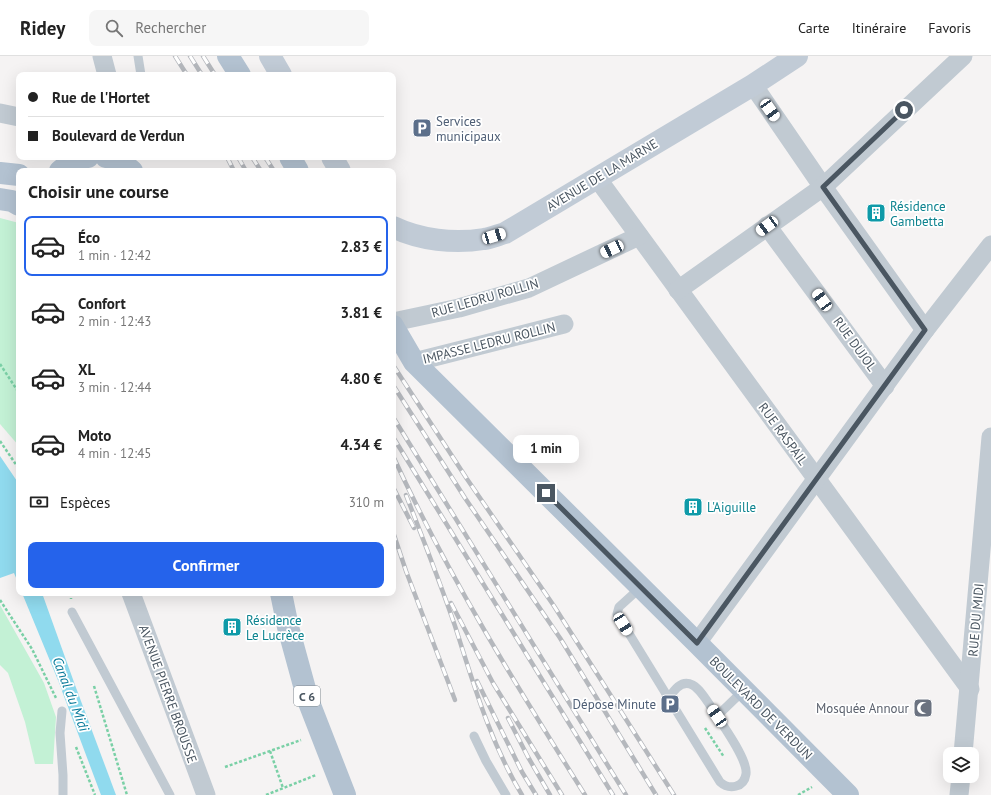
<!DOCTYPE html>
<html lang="fr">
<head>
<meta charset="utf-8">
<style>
	body { margin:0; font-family:"PT Sans",sans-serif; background:#f6f6f6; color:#222; height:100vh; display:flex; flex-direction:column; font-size:15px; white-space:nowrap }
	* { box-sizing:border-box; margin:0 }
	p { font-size:13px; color:#767676 }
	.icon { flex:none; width:22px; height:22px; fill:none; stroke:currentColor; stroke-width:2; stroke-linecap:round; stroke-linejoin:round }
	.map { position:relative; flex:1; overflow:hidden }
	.panel { position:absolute; left:16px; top:112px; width:380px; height:428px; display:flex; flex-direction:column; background:#fff; border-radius:8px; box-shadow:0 4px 16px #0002 }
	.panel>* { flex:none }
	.banner { position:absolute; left:16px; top:16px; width:380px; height:88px; border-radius:8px; box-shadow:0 4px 16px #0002; display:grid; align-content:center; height:88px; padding:0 12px; background:#fff }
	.buttons { position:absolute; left:943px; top:691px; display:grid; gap:8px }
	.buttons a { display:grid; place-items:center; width:36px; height:36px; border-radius:8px; background:#fff; box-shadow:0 4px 16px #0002; font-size:20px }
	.end { position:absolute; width:18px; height:18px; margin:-9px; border:5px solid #4a5661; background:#fff; box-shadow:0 0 0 2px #fff }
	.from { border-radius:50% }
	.bubble { position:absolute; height:28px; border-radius:8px; background:#fff; box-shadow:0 4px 16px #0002; font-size:13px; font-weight:700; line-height:28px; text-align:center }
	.car { position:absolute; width:12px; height:24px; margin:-12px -6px; border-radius:5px; box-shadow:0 0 3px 1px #0007; background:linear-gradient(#fff 24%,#345 0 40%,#fff 0 76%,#345 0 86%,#fff 0) }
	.banner b { display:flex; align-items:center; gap:14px; height:38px; font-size:15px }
	.banner b+b { border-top:1px solid #e0e0e0 }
	.banner i { width:10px; height:10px; background:#222 }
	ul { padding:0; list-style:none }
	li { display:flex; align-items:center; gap:12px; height:60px; margin:0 8px 6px; padding:0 4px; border:2px solid transparent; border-radius:8px }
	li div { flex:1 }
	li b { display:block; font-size:15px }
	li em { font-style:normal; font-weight:700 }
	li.selected { border-color:#2563eb }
	li>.icon { width:36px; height:36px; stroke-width:1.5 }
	h2 { padding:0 12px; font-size:18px; line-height:48px }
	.pay { display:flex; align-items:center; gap:10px; height:44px; padding:0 12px; font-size:15px }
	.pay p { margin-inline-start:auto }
	.cta { display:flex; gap:8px; margin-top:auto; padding:8px 12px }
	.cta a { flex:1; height:46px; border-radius:8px; background:#2563eb; color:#fff; font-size:16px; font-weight:700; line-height:46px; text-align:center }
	header { display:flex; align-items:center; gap:24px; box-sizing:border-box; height:56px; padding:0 20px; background:#fff; border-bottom:1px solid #e0e0e0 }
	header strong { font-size:19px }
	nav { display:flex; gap:22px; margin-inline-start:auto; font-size:14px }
	.search { width:280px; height:36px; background:#f6f6f6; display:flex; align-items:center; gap:10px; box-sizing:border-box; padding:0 14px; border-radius:8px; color:#767676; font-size:15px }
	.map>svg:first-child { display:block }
	.green { fill:#c3f1d5 }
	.water { fill:#90daee }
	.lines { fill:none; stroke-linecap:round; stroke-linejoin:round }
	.path { stroke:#7ad0a6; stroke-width:2.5; stroke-dasharray:3 2; stroke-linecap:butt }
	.service { stroke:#c1cad2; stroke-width:9 }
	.minor { stroke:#c1cad2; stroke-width:19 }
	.secondary { stroke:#c1cbd6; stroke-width:22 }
	.primary { stroke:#b3c2d1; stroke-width:22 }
	.rail-casing { stroke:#b5b8bd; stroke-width:4.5 }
	.rail { stroke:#fff; stroke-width:3; stroke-dasharray:9; stroke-linecap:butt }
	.route { stroke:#4a5661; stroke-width:5 }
	.labels { text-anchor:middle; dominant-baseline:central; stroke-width:3.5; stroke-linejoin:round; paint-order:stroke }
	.shield { fill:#fff; stroke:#808990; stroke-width:1 }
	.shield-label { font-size:12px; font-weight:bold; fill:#4a5661 }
	.service-label { font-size:13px; fill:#4e5e75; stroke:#fff; text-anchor:start }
	.street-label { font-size:13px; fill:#4a5661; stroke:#fff }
	.culture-label { font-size:13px; fill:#0d838f; stroke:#fff; text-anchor:start }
	.worship-label { font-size:13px; fill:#5b616d; stroke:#fff; text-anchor:end }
	.water-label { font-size:14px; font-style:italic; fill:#0c7c9b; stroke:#fff }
</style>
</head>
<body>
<header>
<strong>Ridey</strong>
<div class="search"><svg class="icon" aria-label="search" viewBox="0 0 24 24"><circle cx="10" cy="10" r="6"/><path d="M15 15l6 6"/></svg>Rechercher</div>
<nav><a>Carte</a><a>Itinéraire</a><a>Favoris</a></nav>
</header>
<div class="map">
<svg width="991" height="739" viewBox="0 0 991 739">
	<rect width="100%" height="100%" fill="#f5f3f3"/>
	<g class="green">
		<polygon points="0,162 19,167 19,390 0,368"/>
		<polygon points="0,549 44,627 56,661 53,708 35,708 25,666 8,617 0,609"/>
	</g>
	<g class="water">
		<polygon points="0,400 19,428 19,529 14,517 0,522"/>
		<polygon points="22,537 42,537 75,629 67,627 62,634"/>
		<polygon points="67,628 75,629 116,739 101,739 62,635"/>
	</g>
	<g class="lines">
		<g class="path">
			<polyline points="0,308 19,337"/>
			<polyline points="0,385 19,413"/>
			<polyline points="71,537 71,543"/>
			<polyline points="0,544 32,593 56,642"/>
			<polyline points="94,630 127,739"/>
			<polyline points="705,672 724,701"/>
			<polyline points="76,691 95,739"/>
			<polyline points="270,695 283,732"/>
			<polyline points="225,711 301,684"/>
			<polyline points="266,739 316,719"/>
			<polyline points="798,739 812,731"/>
		</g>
		<g class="service">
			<polyline points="138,0 141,19"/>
			<path d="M641 531 619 551 617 558 720 726C729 734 744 732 746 718 748 704 725 673 717 660L744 634"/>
			<polyline points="72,556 170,739"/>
			<path d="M669 642C689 608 704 641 717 660"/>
			<polyline points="62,655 60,677 63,719 63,739"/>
			<polyline points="474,680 486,705 506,739"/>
		</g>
		<g class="minor">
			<polyline points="102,0 107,19"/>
			<polyline points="753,29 823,131 925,274"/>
			<polyline points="0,57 19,61"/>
			<polyline points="597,122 970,633"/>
			<polyline points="767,170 885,330"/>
			<polyline points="678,234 823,131 963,0"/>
			<polyline points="393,266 459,252 529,232 639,180"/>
			<polyline points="414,306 564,268"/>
			<polyline points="131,537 206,739"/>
			<polyline points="697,587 925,274 991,189"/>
			<polyline points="963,698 991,381"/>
			<polyline points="959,739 961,720"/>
		</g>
		<g class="secondary">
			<polyline points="270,0 281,19"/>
			<polyline points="332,101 340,115"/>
			<path d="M393 171C420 184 454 188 484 183 491 182 498 179 505 177L753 29 797 0"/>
		</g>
		<g class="primary">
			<polyline points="228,0 240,19"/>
			<path d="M106 101C117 103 125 108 132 115"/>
			<polyline points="290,101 298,115"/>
			<path d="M60 115C68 107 77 103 88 101"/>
			<polyline points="0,117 19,119"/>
			<polyline points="0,143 12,145 19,149"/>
			<polyline points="393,270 414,306 697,587 848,739"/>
			<polyline points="281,537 288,571 308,644 345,739"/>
		</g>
		<defs>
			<g id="rail">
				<polyline points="175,0 187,19"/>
				<polyline points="190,0 202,19"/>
				<polyline points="203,0 215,19"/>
				<polyline points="227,101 234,115"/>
				<polyline points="238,101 246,115"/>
				<polyline points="252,101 261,115"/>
				<polyline points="265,101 274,115"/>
				<polyline points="393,309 467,423 554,550 674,739"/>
				<polyline points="393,329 465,442 560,582 656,739"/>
				<polyline points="393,361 626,739"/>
				<polyline points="393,381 613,739"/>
				<path d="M393 400C447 518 516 629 585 739"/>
				<polyline points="393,431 414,472"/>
				<path d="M406 439C423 483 440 526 455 570 474 629 490 686 522 739"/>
				<polyline points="393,476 406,515 455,644"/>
				<polyline points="451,547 493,627 562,739"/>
				<polyline points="477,625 522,716 536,739"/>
				<polyline points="508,662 528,701 550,739"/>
			</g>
		</defs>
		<use href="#rail" class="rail-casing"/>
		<use href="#rail" class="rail"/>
	</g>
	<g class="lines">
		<polyline class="route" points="546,437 697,587 925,274 823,131 904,54"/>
	</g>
	<defs>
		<symbol id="parking-square" viewBox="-11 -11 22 22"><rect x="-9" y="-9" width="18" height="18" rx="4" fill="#5c6f8a" stroke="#fff"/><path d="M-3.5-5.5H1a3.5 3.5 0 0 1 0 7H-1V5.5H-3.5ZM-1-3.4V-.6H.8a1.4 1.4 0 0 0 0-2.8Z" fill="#fff"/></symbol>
		<symbol id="building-square" viewBox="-11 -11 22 22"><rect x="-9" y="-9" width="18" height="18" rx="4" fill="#0f9aa8" stroke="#fff"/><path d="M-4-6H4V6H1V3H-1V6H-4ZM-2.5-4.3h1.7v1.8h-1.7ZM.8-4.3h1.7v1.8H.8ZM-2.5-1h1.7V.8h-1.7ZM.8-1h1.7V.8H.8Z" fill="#fff"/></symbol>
		<symbol id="mosque-square" viewBox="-11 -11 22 22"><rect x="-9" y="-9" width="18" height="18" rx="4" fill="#6b7280" stroke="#fff"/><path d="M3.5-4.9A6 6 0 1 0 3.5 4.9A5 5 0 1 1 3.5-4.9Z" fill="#fff"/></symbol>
	</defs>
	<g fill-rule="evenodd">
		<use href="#parking-square" x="411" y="61" width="22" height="22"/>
		<use href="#building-square" x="865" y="146" width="22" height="22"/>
		<use href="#building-square" x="682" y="440" width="22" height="22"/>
		<use href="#building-square" x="221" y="560" width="22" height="22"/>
		<use href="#parking-square" x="659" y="637" width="22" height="22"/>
		<use href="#mosque-square" x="912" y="641" width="22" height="22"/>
	</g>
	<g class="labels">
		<rect class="shield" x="294" y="630" width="26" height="20" rx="3"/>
		<g class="shield-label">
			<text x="307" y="640">C 6</text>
		</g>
		<g class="service-label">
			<text x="436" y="65">Services<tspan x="436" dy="15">municipaux</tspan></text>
			<text x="656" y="648" text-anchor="end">Dépose Minute</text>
		</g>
		<g class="street-label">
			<text transform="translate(602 119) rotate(-31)">AVENUE DE LA MARNE</text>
			<text transform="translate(485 242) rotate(-16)">RUE LEDRU ROLLIN</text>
			<text transform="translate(489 287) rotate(-14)">IMPASSE LEDRU ROLLIN</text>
			<text transform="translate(855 288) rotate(54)">RUE DUJOL</text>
			<text transform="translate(783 378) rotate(54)">RUE RASPAIL</text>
			<text transform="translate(976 564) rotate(-85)">RUE DU MIDI</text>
			<text transform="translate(168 638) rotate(70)">AVENUE PIERRE BROUSSE</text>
			<text transform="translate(761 652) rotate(45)">BOULEVARD DE VERDUN</text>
		</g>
		<g class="culture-label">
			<text x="890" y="150">Résidence<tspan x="890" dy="15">Gambetta</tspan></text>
			<text x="707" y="451">L'Aiguille</text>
			<text x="246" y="564">Résidence<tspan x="246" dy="15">Le Lucrèce</tspan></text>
		</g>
		<g class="worship-label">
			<text x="909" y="652">Mosquée Annour</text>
		</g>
		<g class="water-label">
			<text transform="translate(71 638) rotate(69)">Canal du Midi</text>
		</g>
	</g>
</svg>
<div class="buttons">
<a><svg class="icon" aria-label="layers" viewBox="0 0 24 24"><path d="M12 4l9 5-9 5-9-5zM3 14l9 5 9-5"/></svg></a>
</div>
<i class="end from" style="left:904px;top:54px"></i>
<i class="end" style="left:546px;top:437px"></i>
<div class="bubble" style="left:513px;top:379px;width:66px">1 min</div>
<i class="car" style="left:770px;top:54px;rotate:145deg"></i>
<i class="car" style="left:767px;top:170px;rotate:234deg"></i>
<i class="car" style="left:494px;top:180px;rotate:73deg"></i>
<i class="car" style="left:612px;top:193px;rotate:245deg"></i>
<i class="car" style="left:822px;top:244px;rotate:324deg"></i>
<i class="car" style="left:623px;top:568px;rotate:148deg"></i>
<i class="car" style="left:717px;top:660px;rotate:326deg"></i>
<div class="banner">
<b><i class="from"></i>Rue de l'Hortet</b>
<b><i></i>Boulevard de Verdun</b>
</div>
<section class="panel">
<h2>Choisir une course</h2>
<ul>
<li class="selected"><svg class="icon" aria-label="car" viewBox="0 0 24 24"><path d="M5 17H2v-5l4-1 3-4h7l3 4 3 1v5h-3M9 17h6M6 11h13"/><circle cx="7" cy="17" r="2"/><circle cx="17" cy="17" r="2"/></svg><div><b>Éco</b><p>1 min · 12:42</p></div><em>2.83 €</em></li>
<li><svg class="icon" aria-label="car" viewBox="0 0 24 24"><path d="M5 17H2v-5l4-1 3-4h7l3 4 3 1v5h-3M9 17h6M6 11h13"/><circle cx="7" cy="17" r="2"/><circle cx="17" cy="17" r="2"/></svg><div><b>Confort</b><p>2 min · 12:43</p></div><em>3.81 €</em></li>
<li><svg class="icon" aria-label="car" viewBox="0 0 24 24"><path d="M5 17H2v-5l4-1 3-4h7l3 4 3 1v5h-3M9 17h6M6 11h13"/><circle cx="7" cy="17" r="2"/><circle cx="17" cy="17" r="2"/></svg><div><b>XL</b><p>3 min · 12:44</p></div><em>4.80 €</em></li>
<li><svg class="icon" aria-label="car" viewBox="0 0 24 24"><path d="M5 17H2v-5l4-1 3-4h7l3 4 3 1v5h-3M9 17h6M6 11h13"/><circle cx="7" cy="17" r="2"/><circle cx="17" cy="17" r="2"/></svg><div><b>Moto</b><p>4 min · 12:45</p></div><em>4.34 €</em></li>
</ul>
<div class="pay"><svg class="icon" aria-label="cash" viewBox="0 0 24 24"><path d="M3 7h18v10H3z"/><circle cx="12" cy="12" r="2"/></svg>Espèces<p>310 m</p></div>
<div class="cta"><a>Confirmer</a></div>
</section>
</div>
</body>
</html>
